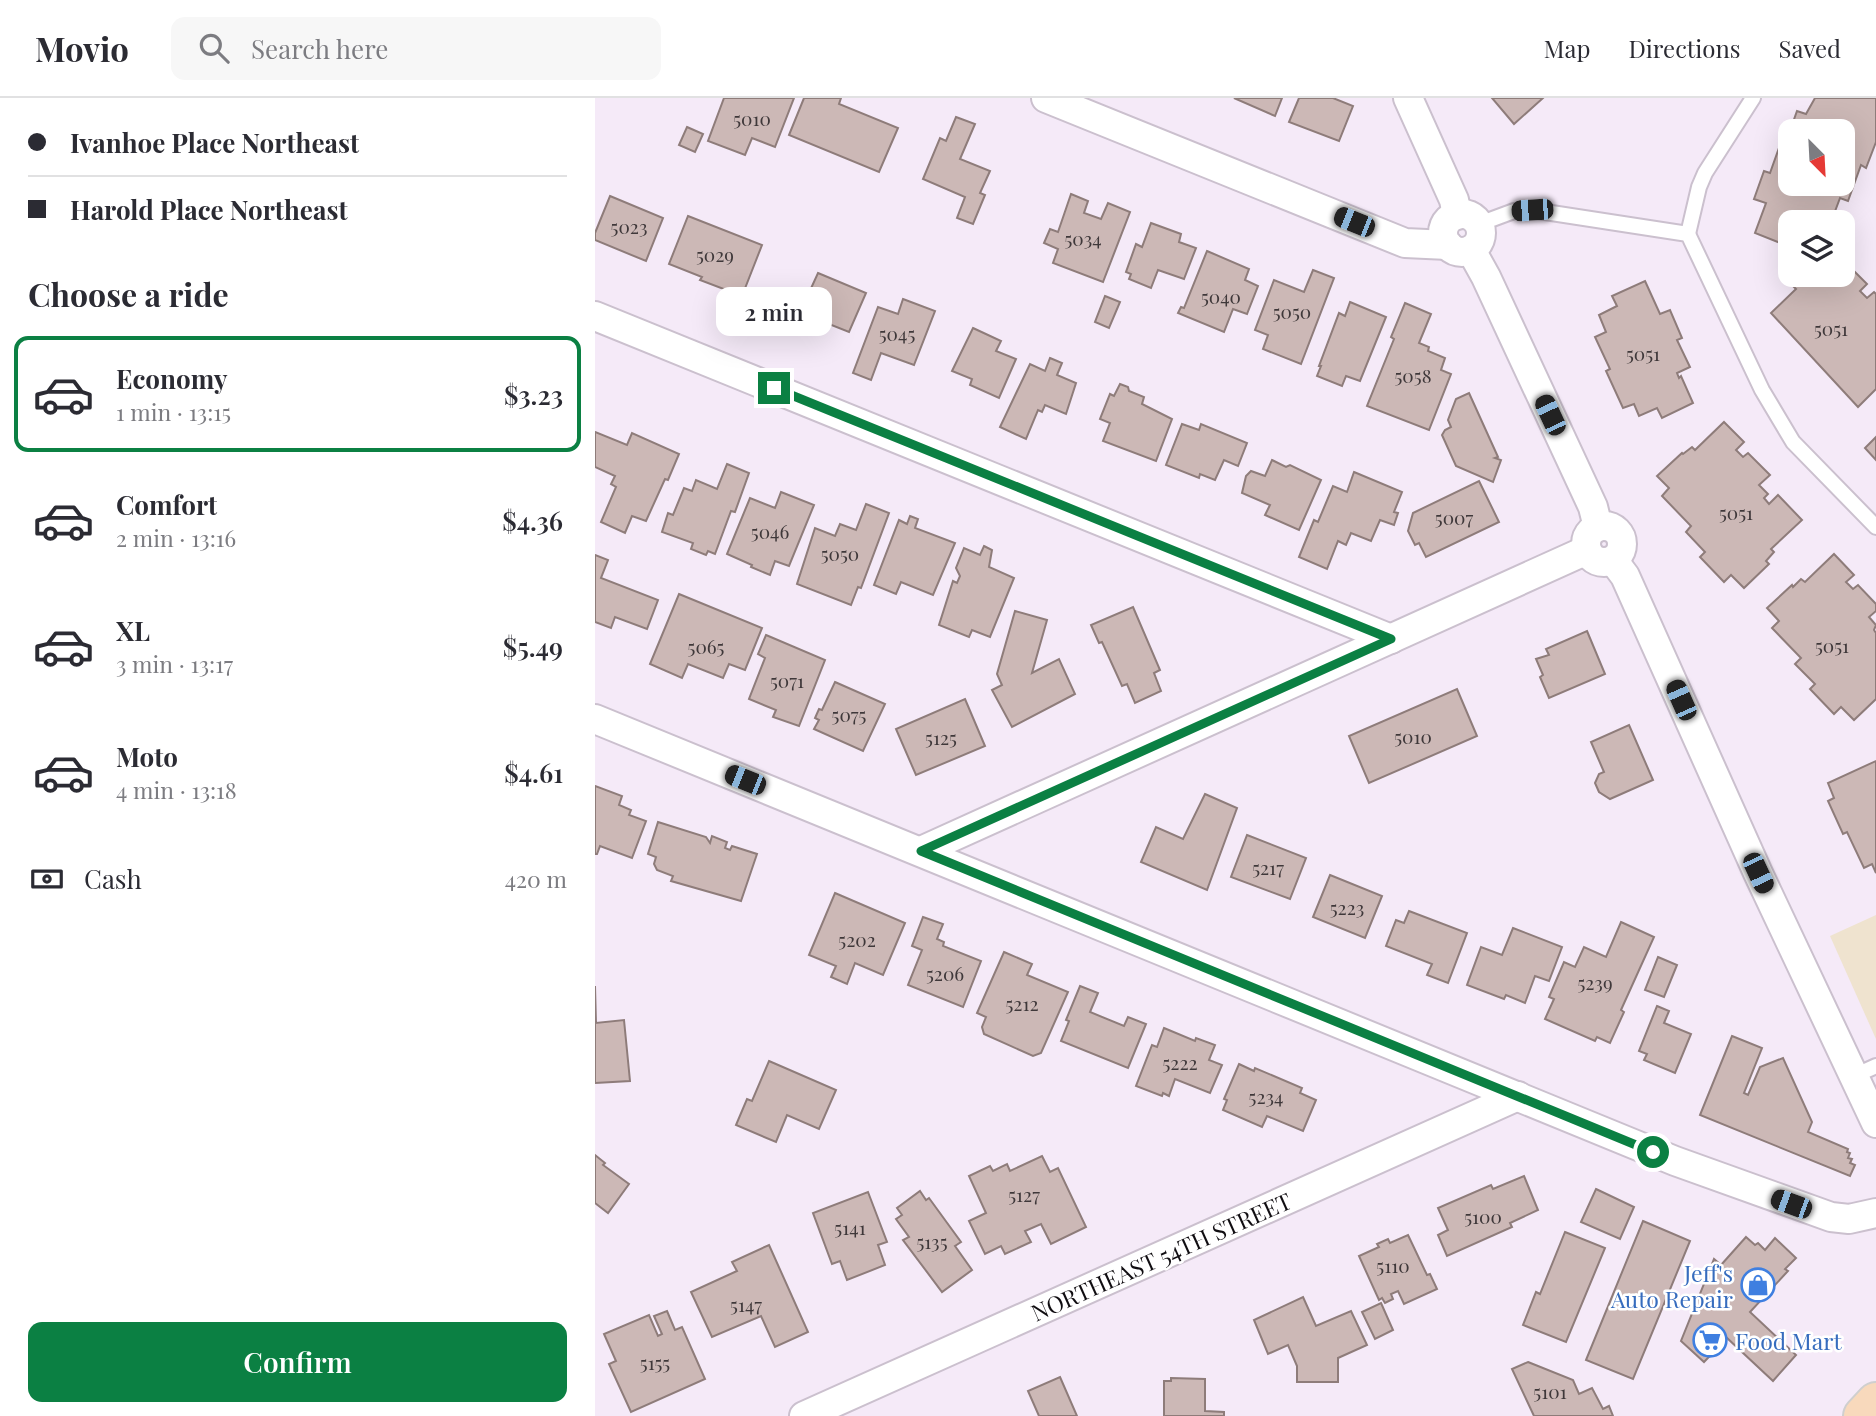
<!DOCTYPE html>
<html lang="en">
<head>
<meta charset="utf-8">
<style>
	body { margin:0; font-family:"Playfair Display",serif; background:#f7f7f7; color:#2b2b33; height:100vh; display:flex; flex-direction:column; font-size:26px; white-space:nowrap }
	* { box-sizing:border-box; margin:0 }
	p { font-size:23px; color:#7c7c81 }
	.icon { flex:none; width:38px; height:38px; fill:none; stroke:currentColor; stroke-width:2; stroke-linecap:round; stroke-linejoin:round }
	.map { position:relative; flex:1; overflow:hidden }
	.details { display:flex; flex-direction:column; background:#fff; width:595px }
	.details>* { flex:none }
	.hud { display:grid; align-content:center; height:154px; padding:0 28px; background:#fff }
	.needle { width:46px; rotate:156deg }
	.controls { position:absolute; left:1183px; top:21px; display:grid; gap:14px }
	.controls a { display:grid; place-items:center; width:77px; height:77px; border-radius:14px; background:#fff; box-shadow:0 7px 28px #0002; font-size:35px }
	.end { position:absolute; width:32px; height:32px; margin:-16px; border:9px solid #0b8043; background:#fff; box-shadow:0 0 0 4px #fff }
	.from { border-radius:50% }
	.bubble { position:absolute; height:49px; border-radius:14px; background:#fff; box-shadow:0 7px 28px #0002; font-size:23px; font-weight:600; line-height:49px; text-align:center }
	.car { position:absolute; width:21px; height:42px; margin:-21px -10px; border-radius:9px; box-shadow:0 0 5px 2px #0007; background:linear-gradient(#222 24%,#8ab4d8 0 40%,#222 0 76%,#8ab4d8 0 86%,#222 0) }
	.hud b { display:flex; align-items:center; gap:24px; height:66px; font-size:26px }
	.hud b+b { border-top:2px solid #e1e1e2 }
	.hud i { width:18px; height:18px; background:#2b2b33 }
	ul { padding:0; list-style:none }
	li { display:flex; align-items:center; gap:21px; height:116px; margin:0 14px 10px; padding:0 14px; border:4px solid transparent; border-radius:14px }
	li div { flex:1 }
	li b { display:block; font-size:26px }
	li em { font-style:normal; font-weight:600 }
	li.current { border-color:#0b8043 }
	li>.icon { width:63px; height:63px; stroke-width:1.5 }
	h2 { padding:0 28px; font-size:32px; line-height:84px }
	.pay { display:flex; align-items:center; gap:18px; height:77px; padding:0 28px; font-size:26px }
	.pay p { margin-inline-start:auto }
	.cta { display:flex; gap:14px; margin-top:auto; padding:14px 28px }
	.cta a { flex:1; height:80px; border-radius:14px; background:#0b8043; color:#fff; font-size:28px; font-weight:600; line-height:80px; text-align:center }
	header { display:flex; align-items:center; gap:42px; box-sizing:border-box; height:98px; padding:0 35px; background:#fff; border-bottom:2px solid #e1e1e2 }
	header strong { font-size:33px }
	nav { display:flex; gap:38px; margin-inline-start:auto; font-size:24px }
	.search { width:490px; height:63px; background:#f7f7f7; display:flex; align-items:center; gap:18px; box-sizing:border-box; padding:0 24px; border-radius:14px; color:#7c7c81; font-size:26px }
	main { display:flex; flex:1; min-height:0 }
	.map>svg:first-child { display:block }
	.commercial { fill:#efe3cf }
	.building { fill:#ccb8b6; stroke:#8e7c7a; stroke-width:2; fill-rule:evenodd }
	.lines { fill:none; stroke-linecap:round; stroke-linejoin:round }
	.service-casing { stroke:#cbc0ce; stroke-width:18 }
	.minor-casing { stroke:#cbc0ce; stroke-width:32 }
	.primary-casing { stroke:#cfcfcf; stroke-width:42 }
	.service { stroke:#fff; stroke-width:14 }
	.minor { stroke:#fff; stroke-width:28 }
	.primary { stroke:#f8d9bc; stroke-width:38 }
	.route { stroke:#0b8043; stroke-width:9 }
	.labels { text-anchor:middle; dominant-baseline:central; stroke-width:5; stroke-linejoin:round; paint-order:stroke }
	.number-label { font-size:19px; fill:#3f383a }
	.street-label { font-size:23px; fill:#100d11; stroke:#fff }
	.shop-label { font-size:23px; fill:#366cbe; stroke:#fff; text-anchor:end }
</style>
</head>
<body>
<header>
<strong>Movio</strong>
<div class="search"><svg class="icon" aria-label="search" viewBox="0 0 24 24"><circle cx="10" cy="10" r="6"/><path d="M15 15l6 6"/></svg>Search here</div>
<nav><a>Map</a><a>Directions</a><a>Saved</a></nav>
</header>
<main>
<section class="details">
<div class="hud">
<b><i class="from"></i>Ivanhoe Place Northeast</b>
<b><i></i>Harold Place Northeast</b>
</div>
<h2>Choose a ride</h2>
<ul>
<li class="current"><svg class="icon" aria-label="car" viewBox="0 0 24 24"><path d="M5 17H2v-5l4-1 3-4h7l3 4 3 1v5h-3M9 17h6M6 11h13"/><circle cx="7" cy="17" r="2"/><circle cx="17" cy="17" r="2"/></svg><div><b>Economy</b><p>1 min · 13:15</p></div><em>$3.23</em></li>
<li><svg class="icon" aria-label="car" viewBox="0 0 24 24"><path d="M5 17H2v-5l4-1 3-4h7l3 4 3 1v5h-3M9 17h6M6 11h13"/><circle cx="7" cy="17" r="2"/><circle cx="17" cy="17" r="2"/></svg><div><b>Comfort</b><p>2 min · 13:16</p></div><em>$4.36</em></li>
<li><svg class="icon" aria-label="car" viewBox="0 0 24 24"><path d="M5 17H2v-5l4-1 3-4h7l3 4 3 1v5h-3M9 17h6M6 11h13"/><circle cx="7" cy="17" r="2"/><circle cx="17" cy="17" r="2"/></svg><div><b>XL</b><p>3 min · 13:17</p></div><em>$5.49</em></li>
<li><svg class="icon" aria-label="car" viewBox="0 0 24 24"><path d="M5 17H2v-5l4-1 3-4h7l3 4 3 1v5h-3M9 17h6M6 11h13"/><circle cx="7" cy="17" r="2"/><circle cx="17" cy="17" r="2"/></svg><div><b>Moto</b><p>4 min · 13:18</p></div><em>$4.61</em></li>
</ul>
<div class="pay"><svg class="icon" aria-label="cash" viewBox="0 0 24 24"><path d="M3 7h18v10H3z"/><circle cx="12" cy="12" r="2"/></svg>Cash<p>420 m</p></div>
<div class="cta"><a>Confirm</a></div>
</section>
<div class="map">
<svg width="1281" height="1318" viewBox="0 0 1281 1318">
	<rect width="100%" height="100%" fill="#f5eaf8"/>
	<polygon class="commercial" points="1281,817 1281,941 1235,838"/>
	<g class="building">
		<polygon points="129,0 199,0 180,49 157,40 150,57 113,43"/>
		<polygon points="209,0 246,0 244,6 303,30 284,74 194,37"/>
		<polygon points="639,0 687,0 680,18"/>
		<polygon points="704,0 738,0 758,8 744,43 694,24"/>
		<polygon points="897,0 948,0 919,26"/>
		<path d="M1220 0H1281V44L1271 70 1266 67 1253 103 1245 100 1236 124H1195L1193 148 1160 135 1171 105 1159 101 1169 73 1175 75 1185 47 1187 49 1192 41 1202 13 1211 16ZM1195 33H1248V86H1195Z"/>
		<polygon points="361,19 380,26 365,61 395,73 385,95 390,97 378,126 362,120 370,99 328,81 345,40 351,43"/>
		<polygon points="92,29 108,36 100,54 84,47"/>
		<polygon points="476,96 493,103 489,115 506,121 513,105 535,114 508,184 458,165 463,151 449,145 455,131 463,134"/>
		<polygon points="15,98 68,120 51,163 0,142 0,135"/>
		<polygon points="93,118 167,147 147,198 105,182 107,179 74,166"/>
		<polygon points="556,125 586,136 584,144 601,150 589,181 563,172 556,190 534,181 536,176 531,174 541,146 547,149"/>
		<polygon points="612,153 654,171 650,182 663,188 652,216 638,211 629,234 583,215 586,209 589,210"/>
		<polygon points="1248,166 1250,169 1253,167 1272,186 1265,193 1272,200 1279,194 1281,196 1281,291 1263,309 1176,215 1201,191 1192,182 1197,177 1248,177"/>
		<polygon points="718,172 739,180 706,266 668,251 673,237 660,232 679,182 709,194"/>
		<polygon points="223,175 271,195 254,234 214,218 210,227 198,222 207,201 209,202 212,196 213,197"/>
		<polygon points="1050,183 1065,216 1075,212 1087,240 1082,242 1095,269 1082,275 1084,280 1086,278 1098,305 1067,320 1062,310 1044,318 1039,306 1028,310 1011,273 1015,271 1000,239 1011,234 1004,217 1022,208 1017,198"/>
		<polygon points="510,198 525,204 514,230 500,224"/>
		<polygon points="308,201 340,213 319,267 286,255 276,282 258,275 283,209 303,216"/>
		<polygon points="755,204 791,219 765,283 751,278 747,288 722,278 726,268 724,268 744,215 750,218"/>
		<polygon points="810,205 836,216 824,245 834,249 833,253 850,260 846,272 856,276 834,332 772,308 799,241 796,239"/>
		<polygon points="378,230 406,243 401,253 421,261 404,300 375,287 377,281 357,273"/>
		<polygon points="455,260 467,265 462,277 481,285 471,316 450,307 447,314 443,312 431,341 405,329 435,266 450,273"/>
		<polygon points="525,286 533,289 534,293 549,299 547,306 577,321 561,363 508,343 515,325 505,321 515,296 519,298"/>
		<polygon points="874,295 903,359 900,360 906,362 898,384 861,368 847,337 850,332 856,329 853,322 861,301"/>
		<polygon points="1129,324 1149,344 1141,352 1148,359 1153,355 1175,377 1164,387 1173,396 1169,400 1174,406 1183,397 1207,422 1176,451 1179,454 1171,463 1174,466 1149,490 1136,477 1129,484 1105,459 1110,454 1091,434 1096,428 1067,398 1074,390 1062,378 1087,355 1088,356 1097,349 1100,352"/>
		<polygon points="587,326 604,332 606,326 652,345 643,368 629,362 620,382 605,376 604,380 571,367"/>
		<polygon points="0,334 32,347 37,335 84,356 73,382 70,381 51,423 37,418 30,435 6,424 21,389 16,386 20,378 0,369"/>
		<polygon points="1281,339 1281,362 1270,350"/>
		<polygon points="677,362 691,369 695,367 726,382 704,432 670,417 675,407 647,395 651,378 656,373 670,378"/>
		<polygon points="132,366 154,375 140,414 136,413 120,456 113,453 111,457 96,451 98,445 67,434 73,415 78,417 89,390 97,393 101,382 122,391"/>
		<polygon points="759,374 807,394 799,414 803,415 799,427 785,422 776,443 756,435 751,447 743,443 732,471 704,459 719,422 723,424 738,388 752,394"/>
		<polygon points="884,383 904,424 831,459 824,445 820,447 813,433 818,415"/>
		<polygon points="186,394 219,407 194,468 180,463 175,477 156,469 157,467 132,456 155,400 180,410"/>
		<polygon points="271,406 294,415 266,490 263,489 256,507 202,486 220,430 240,438 245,426 261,432"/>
		<polygon points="315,418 323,421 320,430 360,445 338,497 306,484 301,496 279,487 304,422 312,426"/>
		<polygon points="389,448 397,452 394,469 419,480 395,539 377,532 374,539 344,527 358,483 362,485 365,478 361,470 369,450 385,457"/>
		<polygon points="1239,456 1259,477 1251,484 1258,491 1263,487 1281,506 1281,513 1274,519 1281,527 1279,532 1281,535 1281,601 1259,622 1246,609 1239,616 1215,591 1220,586 1200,566 1206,560 1177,530 1184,523 1172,510 1197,487 1198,489 1206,481 1210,484"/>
		<polygon points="0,457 13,462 6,480 63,502 52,531 20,519 16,530 0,524"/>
		<polygon points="84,496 167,530 150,572 134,566 128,580 93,566 87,580 55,566"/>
		<polygon points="538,509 565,572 559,575 566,593 540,605 532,586 527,588 507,544 504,545 496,527"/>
		<polygon points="420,513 452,522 437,575 464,561 480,596 417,629 397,592 407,587 402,576"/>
		<polygon points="992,533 1010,576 954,600 945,579 948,577 941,561 954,557 951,551"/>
		<polygon points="171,537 230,562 204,628 178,619 181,612 154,601 170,560 163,556"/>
		<polygon points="240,584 290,606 268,653 219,631 224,622 220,620 224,611 227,612"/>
		<polygon points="862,591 882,638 774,685 754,638"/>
		<polygon points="370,601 390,648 321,677 301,631"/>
		<polygon points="1034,627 1058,682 1015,701 1004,694 1000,685 1004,676 1009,674 996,644"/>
		<polygon points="1281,663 1281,775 1277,766 1269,770 1252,734 1248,736 1233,703 1239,700 1233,685"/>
		<polygon points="0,688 27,698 24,707 36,712 34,717 51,723 37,760 5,748 2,756 0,756"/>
		<polygon points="610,696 642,710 612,792 546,764 561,729 588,741"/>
		<polygon points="63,724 111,739 115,745 117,738 132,744 130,750 135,752 137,748 162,756 146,803 76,783 78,778 62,772 59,766 61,759 53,756"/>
		<polygon points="652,737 711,760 695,801 636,779"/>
		<polygon points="735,777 787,798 770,840 718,819"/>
		<polygon points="240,795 310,825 288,877 260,865 252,886 236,879 241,868 214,857"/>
		<polygon points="814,813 872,835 853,885 832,877 837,866 791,848 801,822 809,825"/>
		<polygon points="328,819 348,826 342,841 349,844 348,848 386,863 368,909 313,887 327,852 317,848"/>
		<polygon points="1026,824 1059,839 1026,912 1029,914 1015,945 1002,939 1000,943 950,921 959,901 954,899 969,864 980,869 989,849 1011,859"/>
		<polygon points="918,830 967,849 954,883 940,878 930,905 911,897 909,901 872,887 886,849 907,857"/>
		<polygon points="409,854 437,866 432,877 473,894 446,955 438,958 389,936 387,929 391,919 382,915"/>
		<polygon points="1063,859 1082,867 1069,899 1050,892"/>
		<polygon points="0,888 1,925 29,922 35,983 0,985"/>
		<polygon points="485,888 503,895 495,914 529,928 533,919 551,926 533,970 466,943 474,923 471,922"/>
		<polygon points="1062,908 1074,913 1069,925 1096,936 1080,975 1049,962 1052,956 1044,953"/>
		<polygon points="569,930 600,943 601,940 620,947 614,962 627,967 615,995 580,981 574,998 568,995 567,998 541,988 557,947 562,949"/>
		<polygon points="1137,938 1167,950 1149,995 1153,997 1165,969 1188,960 1217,1024 1213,1034 1253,1051 1252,1054 1255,1055 1253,1060 1257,1061 1255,1065 1260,1067 1255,1078 1105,1017"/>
		<polygon points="174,963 241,992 224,1031 192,1017 181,1044 141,1027 152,1001 157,1003"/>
		<polygon points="644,966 659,973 660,970 707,990 705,995 721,1002 708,1033 672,1018 667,1029 628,1012 632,1002 629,1001"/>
		<polygon points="0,1057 10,1065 8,1067 34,1086 13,1115 0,1105"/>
		<polygon points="447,1058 455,1074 463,1070 491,1129 456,1146 446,1126 430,1133 436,1144 410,1156 406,1148 390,1156 374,1123 391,1115 374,1078 395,1068 398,1073 412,1066 415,1073"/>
		<polygon points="929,1078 943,1112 915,1125 917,1129 852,1158 843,1137 853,1132 843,1110 896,1087 898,1091"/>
		<polygon points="1001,1091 1039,1109 1025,1141 986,1124"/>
		<polygon points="325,1093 331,1102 334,1100 366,1144 360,1148 377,1172 347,1194 308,1142 314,1139 301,1121 307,1117 302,1110"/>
		<polygon points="273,1094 292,1144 283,1147 290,1167 252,1182 245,1163 237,1166 218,1115"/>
		<polygon points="1048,1123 1095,1143 1038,1281 991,1262"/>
		<polygon points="970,1134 1010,1150 971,1244 928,1227 941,1194 945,1196"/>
		<polygon points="813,1137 832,1177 835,1176 842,1191 809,1206 803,1193 796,1196 798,1201 790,1205 787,1200 784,1202 764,1158 784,1149 782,1146 793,1141 795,1145"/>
		<polygon points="1151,1139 1160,1147 1163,1145 1170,1152 1180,1140 1201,1160 1190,1171 1193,1173 1155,1214 1201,1257 1178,1283 1132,1240 1109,1264 1086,1243 1119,1161 1126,1167"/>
		<polygon points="174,1147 213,1234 180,1249 166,1218 117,1239 96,1194 142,1173 137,1164"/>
		<polygon points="708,1199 721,1228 756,1213 772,1247 743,1260 743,1284 702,1284 702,1268 693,1247 673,1256 659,1222"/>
		<polygon points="786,1205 798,1232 780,1241 767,1214"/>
		<polygon points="72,1213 80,1232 87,1229 110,1281 36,1314 14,1266 21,1263 9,1236 54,1217 63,1238 67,1236 59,1218"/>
		<polygon points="933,1264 978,1282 984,1296 997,1290 1008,1311 1014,1308 1018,1318 939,1318 917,1271"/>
		<polygon points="465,1279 482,1318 444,1318 433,1293"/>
		<polygon points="576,1280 610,1281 610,1313 629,1314 629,1318 569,1318 569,1283 576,1283"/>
	</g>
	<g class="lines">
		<defs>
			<g id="service">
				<polyline points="884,126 919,113 937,112 1093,136 1167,292 1198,344 1281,429"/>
				<polyline points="1093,136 1104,89 1110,75 1158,0"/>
				<polyline points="1259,978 1281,968"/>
			</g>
			<g id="minor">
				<polyline points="451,0 810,145 853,147"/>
				<polyline points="813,0 859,102 862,117"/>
				<circle cx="867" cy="135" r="19"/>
				<polyline points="876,152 891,179 998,409 1003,429"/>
				<polyline points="0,218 796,541"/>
				<circle cx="1009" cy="446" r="18"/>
				<polyline points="1018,462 1030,478 1163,775 1281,1025"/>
				<polyline points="0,621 1080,1063 1236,1119 1254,1121 1281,1115"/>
				<polyline points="326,753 992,452"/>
				<polyline points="209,1318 923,998"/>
			</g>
			<polyline id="primary" points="1268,1318 1281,1304"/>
		</defs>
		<use href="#service" class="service-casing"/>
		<use href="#minor" class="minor-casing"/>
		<use href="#primary" class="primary-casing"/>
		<use href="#service" class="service"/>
		<use href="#minor" class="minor"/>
		<use href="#primary" class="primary"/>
	</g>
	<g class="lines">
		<polyline class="route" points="179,290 796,541 326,753 1058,1054"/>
	</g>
	<defs>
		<symbol id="shop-ring" viewBox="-11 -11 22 22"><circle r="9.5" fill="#fff" stroke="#3f7fe0" stroke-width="1.5"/><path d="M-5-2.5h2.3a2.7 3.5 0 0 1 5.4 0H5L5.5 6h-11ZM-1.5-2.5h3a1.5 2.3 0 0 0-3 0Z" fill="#3f7fe0"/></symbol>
		<symbol id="supermarket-ring" viewBox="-11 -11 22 22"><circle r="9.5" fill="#fff" stroke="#3f7fe0" stroke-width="1.5"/><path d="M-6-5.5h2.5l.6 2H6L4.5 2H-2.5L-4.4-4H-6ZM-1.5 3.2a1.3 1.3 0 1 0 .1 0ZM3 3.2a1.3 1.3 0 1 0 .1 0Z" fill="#3f7fe0"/></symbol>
	</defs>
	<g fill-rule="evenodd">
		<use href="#shop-ring" x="1144" y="1168" width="38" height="38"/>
		<use href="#supermarket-ring" x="1096" y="1223" width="38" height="38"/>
	</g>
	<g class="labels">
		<g class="number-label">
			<text x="157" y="20">5010</text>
			<text x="34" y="128">5023</text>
			<text x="488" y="140">5034</text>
			<text x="120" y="156">5029</text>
			<text x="626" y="198">5040</text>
			<text x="697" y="213">5050</text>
			<text x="1236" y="230">5051</text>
			<text x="302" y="235">5045</text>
			<text x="1048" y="255">5051</text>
			<text x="818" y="277">5058</text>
			<text x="1141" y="414">5051</text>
			<text x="859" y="419">5007</text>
			<text x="175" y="433">5046</text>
			<text x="245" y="455">5050</text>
			<text x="1237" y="547">5051</text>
			<text x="111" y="548">5065</text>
			<text x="192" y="582">5071</text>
			<text x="254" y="616">5075</text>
			<text x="818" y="638">5010</text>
			<text x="346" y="639">5125</text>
			<text x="673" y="769">5217</text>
			<text x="752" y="809">5223</text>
			<text x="262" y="841">5202</text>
			<text x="350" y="875">5206</text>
			<text x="1000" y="884">5239</text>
			<text x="427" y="905">5212</text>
			<text x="585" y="964">5222</text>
			<text x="671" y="998">5234</text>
			<text x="429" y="1096">5127</text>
			<text x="888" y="1118">5100</text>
			<text x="255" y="1129">5141</text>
			<text x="337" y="1143">5135</text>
			<text x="798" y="1167">5110</text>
			<text x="151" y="1206">5147</text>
			<text x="60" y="1264">5155</text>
			<text x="955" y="1293">5101</text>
		</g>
		<g class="street-label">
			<text transform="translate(566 1158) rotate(-24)">NORTHEAST 54TH STREET</text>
		</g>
		<g class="shop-label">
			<text x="1138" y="1174">Jeff's<tspan x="1138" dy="26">Auto Repair</tspan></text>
			<text x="1140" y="1242" text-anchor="start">Food Mart</text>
		</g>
	</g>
</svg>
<div class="controls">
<a><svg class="needle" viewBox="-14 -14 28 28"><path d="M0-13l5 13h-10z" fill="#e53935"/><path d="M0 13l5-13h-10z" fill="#7c7c81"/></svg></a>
<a><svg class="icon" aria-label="layers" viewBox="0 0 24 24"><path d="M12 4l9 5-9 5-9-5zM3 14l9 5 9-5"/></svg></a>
</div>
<i class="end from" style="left:1058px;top:1054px"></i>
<i class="end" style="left:179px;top:290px"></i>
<div class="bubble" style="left:121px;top:189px;width:116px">2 min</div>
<i class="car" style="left:937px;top:112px;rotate:266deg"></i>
<i class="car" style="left:759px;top:124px;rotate:292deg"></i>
<i class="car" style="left:955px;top:317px;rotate:335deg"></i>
<i class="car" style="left:1086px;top:602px;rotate:336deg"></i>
<i class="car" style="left:150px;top:682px;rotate:292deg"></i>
<i class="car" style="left:1163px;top:775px;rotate:155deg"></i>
<i class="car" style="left:1196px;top:1106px;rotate:290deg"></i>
</div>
</main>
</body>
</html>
